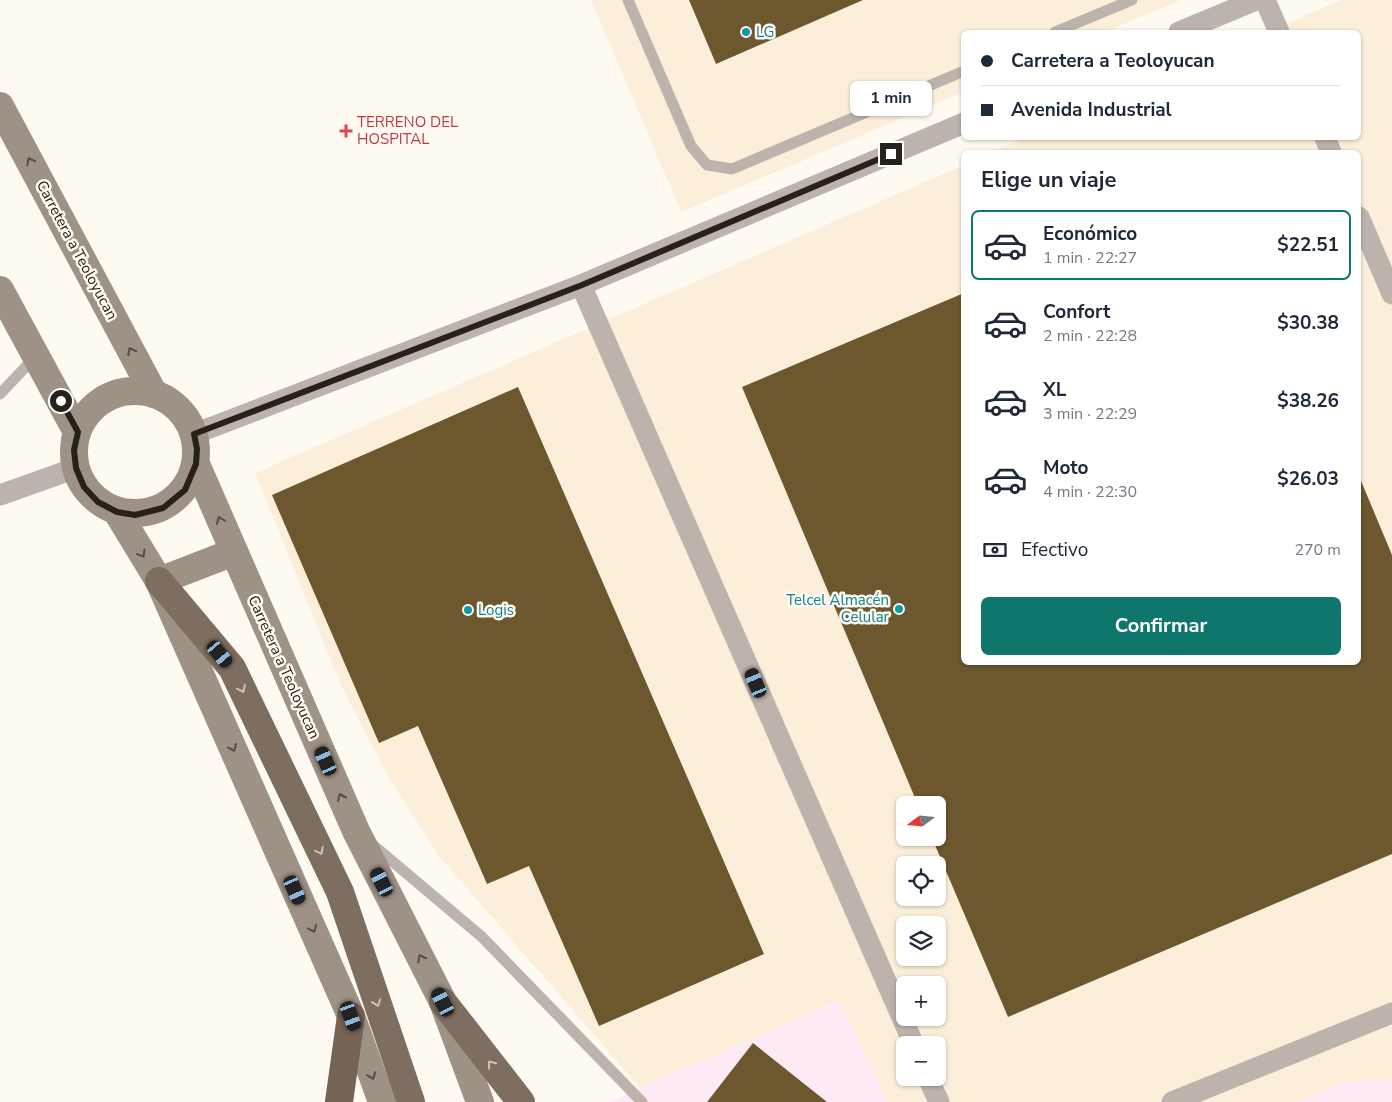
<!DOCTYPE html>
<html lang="es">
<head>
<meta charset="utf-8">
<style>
	body { margin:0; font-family:"Nunito Sans",sans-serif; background:#f2f2f3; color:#1f2937; height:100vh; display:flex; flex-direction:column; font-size:19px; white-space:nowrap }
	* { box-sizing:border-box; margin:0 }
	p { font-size:16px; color:#747a83 }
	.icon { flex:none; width:28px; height:28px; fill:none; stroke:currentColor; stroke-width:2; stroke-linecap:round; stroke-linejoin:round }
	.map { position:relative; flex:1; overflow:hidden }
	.details { position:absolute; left:961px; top:150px; width:400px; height:515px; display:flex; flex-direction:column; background:#fff; border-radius:8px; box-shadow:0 1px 4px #0004 }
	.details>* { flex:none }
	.banner { position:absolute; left:961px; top:30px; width:400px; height:110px; border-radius:8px; box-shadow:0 1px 4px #0004; display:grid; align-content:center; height:110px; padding:0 20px; background:#fff }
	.needle { width:32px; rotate:254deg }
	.controls { position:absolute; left:896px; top:796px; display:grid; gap:10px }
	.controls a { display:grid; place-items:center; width:50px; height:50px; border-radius:8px; background:#fff; box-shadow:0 1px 4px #0004; font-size:25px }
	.end { position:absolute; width:22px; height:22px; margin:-11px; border:6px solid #26221a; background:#fff; box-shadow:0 0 0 2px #fff }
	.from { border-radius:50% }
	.bubble { position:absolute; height:35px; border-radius:8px; background:#fff; box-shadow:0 1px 4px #0004; font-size:16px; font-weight:700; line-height:35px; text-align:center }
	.car { position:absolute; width:15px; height:30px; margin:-15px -8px; border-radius:6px; box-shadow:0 0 4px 1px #0007; background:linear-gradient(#222 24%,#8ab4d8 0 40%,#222 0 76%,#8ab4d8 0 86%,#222 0) }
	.banner b { display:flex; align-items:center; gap:18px; height:48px; font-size:19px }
	.banner b+b { border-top:1px solid #e0e1e3 }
	.banner i { width:12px; height:12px; background:#1f2937 }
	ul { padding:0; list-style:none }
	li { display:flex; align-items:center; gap:15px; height:70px; margin:0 10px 8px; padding:0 10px; border:2px solid transparent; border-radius:8px }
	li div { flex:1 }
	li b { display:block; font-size:19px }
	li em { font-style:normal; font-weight:700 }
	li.on { border-color:#0f766e }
	li>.icon { width:45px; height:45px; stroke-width:1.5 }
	h2 { padding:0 20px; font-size:22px; line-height:60px }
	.pay { display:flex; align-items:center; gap:12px; height:55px; padding:0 20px; font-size:19px }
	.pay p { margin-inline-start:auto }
	.action { display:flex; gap:10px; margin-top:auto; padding:10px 20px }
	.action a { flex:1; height:58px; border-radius:8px; background:#0f766e; color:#fff; font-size:20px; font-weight:700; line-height:58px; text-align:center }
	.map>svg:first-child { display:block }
	.commercial { fill:#feeaf4 }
	.industrial { fill:#fbefda; fill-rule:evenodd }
	.building { fill:#6c572f }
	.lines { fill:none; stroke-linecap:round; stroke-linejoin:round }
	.service { stroke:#bcb3ac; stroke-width:11 }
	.minor { stroke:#bcb3ac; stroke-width:21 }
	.secondary { stroke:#9e9186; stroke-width:28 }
	.trunk { stroke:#7e6e60; stroke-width:28 }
	.motorway { stroke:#756355; stroke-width:28 }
	.oneway { stroke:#564e45 }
	.oneway2 { stroke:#cbc2b7 }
	.route { stroke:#26221a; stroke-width:6 }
	.culture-dot { fill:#0f9aa8; stroke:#fffaf1; stroke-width:2 }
	.health-dot { fill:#e0444e; stroke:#fffaf1; stroke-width:2 }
	.labels { text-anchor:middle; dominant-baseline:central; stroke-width:5; stroke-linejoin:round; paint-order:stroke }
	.culture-label { font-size:15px; fill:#0d838f; stroke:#fffaf1; text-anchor:start }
	.health-label { font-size:15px; fill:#be3a42; stroke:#fffaf1; text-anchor:start }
	.street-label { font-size:15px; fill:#26221a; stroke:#fffaf1 }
</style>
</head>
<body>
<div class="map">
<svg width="1392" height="1102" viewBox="0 0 1392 1102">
	<rect width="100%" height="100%" fill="#fffaf1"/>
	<g class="commercial">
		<polygon points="841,1000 888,1102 608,1102"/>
		<polygon points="1349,1081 1392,1081 1392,1102 1299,1102"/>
	</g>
	<g class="industrial">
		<polygon points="591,0 1181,0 1105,32 964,32 964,92 681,212"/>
		<path d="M1341 0H1392V1081H1349L1299 1102H888L840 1000 640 1088 438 855 387 775 341 685 255 473 964 165V662H1359V152H991L1026 138H1359V32H1267ZM905 805H938V838H905ZM905 865H938V898H905ZM905 925H938V958H905ZM905 985H938V1018H905ZM905 1045H938V1078H905Z"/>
	</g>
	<g class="building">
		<polygon points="689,0 863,0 716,64"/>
		<polygon points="964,293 964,662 1359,662 1359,476 1392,555 1392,854 1008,1017 932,838 938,838 938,805 918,805 742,387"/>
		<polygon points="518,387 764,954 599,1026 529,866 487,884 418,726 379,743 272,495"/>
		<polygon points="753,1043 827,1102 707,1102"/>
	</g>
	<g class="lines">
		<g class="service">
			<polyline points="628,0 691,146 707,165 732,169 964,71"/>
			<polyline points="1055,32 1132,0"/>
			<polyline points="0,394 35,357"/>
			<polyline points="373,845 482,937 642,1102"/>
		</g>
		<g class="minor">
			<polyline points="1265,0 1279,32"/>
			<polyline points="1179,32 1256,0"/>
			<polyline points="1325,138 1331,152"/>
			<polyline points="1359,217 1392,294"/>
			<polyline points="581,285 914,1045"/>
			<polyline points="194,434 581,285 964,123"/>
			<polyline points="0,495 76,468"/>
			<polyline points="928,1078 939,1102"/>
			<polyline points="1172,1102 1392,1013"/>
		</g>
		<g class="secondary">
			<polyline points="0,106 154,394"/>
			<polyline points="0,290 77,432"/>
			<circle cx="135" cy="452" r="61"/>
			<polyline points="196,464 356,831 443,1002 480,1102"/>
			<polyline points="117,512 159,581 351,1016 382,1102"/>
			<polyline points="159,581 234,552"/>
		</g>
		<g class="trunk">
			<polyline points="159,581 232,668 340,892 411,1102"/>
			<polyline points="443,1002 521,1102"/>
		</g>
		<polyline class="motorway" points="339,1102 351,1016"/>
	</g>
	<defs><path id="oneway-chevron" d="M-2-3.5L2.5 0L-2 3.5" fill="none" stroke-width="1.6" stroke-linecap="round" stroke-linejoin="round" transform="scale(1.25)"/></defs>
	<g class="oneway">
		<use href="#oneway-chevron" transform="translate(30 161) rotate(-118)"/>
		<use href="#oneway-chevron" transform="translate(131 351) rotate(-118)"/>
		<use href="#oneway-chevron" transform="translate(220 520) rotate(-113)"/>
		<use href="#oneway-chevron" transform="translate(142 554) rotate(59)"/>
		<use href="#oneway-chevron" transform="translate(233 748) rotate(66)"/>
		<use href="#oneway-chevron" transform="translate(341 797) rotate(-114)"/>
		<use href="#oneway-chevron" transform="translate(313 929) rotate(66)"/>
		<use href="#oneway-chevron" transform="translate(421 958) rotate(-117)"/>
		<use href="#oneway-chevron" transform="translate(372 1076) rotate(70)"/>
	</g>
	<g class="oneway2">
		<use href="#oneway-chevron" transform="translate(242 689) rotate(64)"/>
		<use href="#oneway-chevron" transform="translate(320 851) rotate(64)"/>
		<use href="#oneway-chevron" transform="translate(377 1003) rotate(71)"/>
		<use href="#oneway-chevron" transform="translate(491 1064) rotate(-128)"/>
	</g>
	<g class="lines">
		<polyline class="route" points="61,401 78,432 74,450 76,468 84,487 98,502 117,512 135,515 163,508 185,490 196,464 197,449 194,434 582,285 891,154"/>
	</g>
	<g class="culture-dot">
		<circle cx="746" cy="32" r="5"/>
		<circle cx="899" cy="609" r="5"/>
		<circle cx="468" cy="610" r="5"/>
	</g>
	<path class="health-dot" d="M343.5 123.5h5v5h5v5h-5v5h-5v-5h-5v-5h5z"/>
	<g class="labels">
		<g class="culture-label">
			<text x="756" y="32">LG</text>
			<text x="889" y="600" text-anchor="end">Telcel Almacén<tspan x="889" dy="17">Celular</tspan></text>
			<text x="478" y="610">Logis</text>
		</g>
		<g class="health-label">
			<text x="357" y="122">TERRENO DEL<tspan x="357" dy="17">HOSPITAL</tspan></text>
		</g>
		<g class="street-label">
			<text transform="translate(77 250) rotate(62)">Carretera a Teoloyucan</text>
			<text transform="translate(284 667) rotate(66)">Carretera a Teoloyucan</text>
		</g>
	</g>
</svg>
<div class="controls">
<a><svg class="needle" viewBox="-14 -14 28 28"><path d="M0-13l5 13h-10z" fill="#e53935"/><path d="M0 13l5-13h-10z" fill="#747a83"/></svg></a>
<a><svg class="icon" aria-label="locate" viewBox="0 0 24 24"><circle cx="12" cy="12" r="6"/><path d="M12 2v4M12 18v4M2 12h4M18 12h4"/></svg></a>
<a><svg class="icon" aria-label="layers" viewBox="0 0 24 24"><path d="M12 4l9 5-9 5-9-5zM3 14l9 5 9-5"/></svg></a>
<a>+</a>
<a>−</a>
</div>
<i class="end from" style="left:61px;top:401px"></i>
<i class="end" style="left:891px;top:154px"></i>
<div class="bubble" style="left:850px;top:81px;width:82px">1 min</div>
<i class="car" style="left:220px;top:654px;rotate:140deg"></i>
<i class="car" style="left:756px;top:683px;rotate:337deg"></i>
<i class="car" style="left:326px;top:761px;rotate:336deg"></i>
<i class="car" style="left:382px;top:882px;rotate:333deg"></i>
<i class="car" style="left:295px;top:890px;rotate:156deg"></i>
<i class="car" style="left:443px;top:1002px;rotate:333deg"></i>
<i class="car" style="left:351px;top:1016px;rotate:160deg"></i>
<div class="banner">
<b><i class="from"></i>Carretera a Teoloyucan</b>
<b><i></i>Avenida Industrial</b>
</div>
<section class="details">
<h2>Elige un viaje</h2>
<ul>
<li class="on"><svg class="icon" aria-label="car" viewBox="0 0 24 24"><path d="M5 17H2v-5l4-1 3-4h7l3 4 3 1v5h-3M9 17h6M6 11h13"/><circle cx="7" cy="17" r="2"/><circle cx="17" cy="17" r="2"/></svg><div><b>Económico</b><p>1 min · 22:27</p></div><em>$22.51</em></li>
<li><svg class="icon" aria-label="car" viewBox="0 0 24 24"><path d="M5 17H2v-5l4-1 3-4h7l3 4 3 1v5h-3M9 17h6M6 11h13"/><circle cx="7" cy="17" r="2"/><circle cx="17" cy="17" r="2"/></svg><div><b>Confort</b><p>2 min · 22:28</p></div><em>$30.38</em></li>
<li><svg class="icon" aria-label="car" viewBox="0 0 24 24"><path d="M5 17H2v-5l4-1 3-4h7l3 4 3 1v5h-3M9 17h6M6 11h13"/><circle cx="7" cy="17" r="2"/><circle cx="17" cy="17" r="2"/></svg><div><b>XL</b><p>3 min · 22:29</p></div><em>$38.26</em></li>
<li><svg class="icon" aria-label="car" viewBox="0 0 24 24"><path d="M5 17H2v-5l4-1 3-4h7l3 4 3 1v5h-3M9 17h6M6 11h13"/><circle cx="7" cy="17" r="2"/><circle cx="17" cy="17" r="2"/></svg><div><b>Moto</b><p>4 min · 22:30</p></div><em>$26.03</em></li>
</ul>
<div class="pay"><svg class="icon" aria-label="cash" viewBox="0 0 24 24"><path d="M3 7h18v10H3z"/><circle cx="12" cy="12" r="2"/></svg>Efectivo<p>270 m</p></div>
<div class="action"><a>Confirmar</a></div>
</section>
</div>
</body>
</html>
